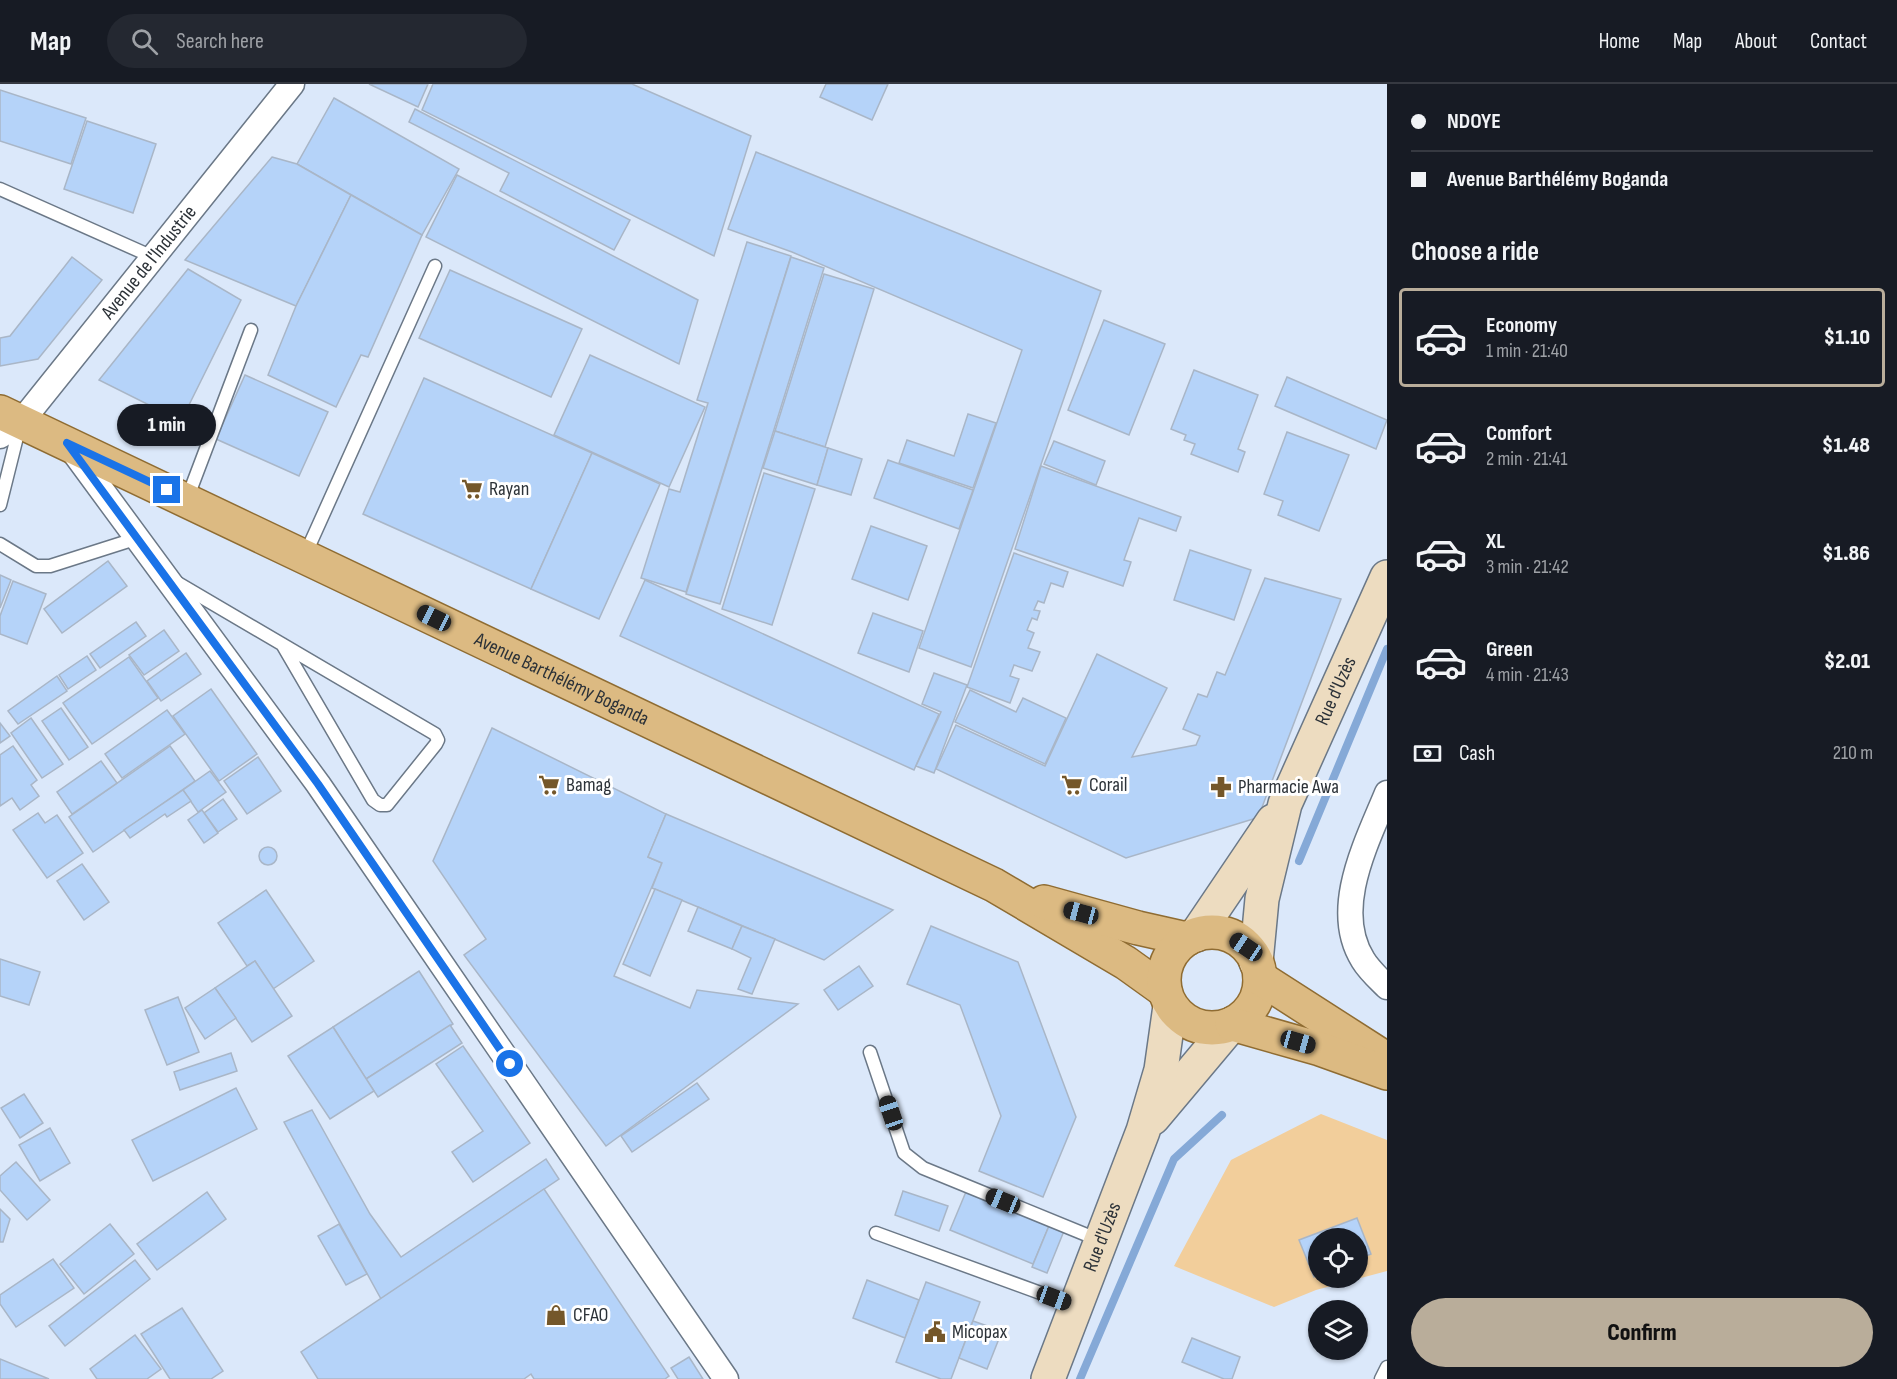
<!DOCTYPE html>
<html lang="en">
<head>
<meta charset="utf-8">
<style>
	body { margin:0; font-family:"Sofia Sans Condensed",sans-serif; background:#242831; color:#f1f3f6; height:100vh; display:flex; flex-direction:column; font-size:22px; white-space:nowrap }
	* { box-sizing:border-box; margin:0 }
	p { font-size:20px; color:#9ea1a6 }
	.icon { flex:none; width:33px; height:33px; fill:none; stroke:currentColor; stroke-width:2; stroke-linecap:round; stroke-linejoin:round }
	.map { position:relative; flex:1; overflow:hidden }
	.sheet { display:flex; flex-direction:column; background:#171b24; width:510px }
	.sheet>* { flex:none }
	.guide { display:grid; align-content:center; height:132px; padding:0 24px; background:#171b24 }
	.buttons { position:absolute; left:1308px; top:1144px; display:grid; gap:12px }
	.buttons a { display:grid; place-items:center; width:60px; height:60px; border-radius:50%; background:#171b24; box-shadow:0 2px 4px #0004; font-size:30px }
	.end { position:absolute; width:27px; height:27px; margin:-14px; border:8px solid #1a73e8; background:#fff; box-shadow:0 0 0 3px #fff }
	.from { border-radius:50% }
	.bubble { position:absolute; height:42px; border-radius:21px; background:#171b24; box-shadow:0 2px 4px #0004; font-size:20px; font-weight:800; line-height:42px; text-align:center }
	.car { position:absolute; width:18px; height:36px; margin:-18px -9px; border-radius:8px; box-shadow:0 0 4px 2px #0007; background:linear-gradient(#222 24%,#8ab4d8 0 40%,#222 0 76%,#8ab4d8 0 86%,#222 0) }
	.guide b { display:flex; align-items:center; gap:21px; height:57px; font-size:22px }
	.guide b+b { border-top:2px solid #363941 }
	.guide i { width:15px; height:15px; background:#f1f3f6 }
	ul { padding:0; list-style:none }
	li { display:flex; align-items:center; gap:18px; height:99px; margin:0 12px 9px; padding:0 12px; border:3px solid transparent; border-radius:6px }
	li div { flex:1 }
	li b { display:block; font-size:22px }
	li em { font-style:normal; font-weight:800 }
	li.current { border-color:#b9ad9a }
	li>.icon { width:54px; height:54px; stroke-width:1.5 }
	h2 { padding:0 24px; font-size:27px; line-height:72px }
	.pay { display:flex; align-items:center; gap:15px; height:66px; padding:0 24px; font-size:22px }
	.pay p { margin-inline-start:auto }
	.button { display:flex; gap:12px; margin-top:auto; padding:12px 24px }
	.button a { flex:1; height:69px; border-radius:36px; background:#b9ad9a; color:#111; font-size:24px; font-weight:800; line-height:69px; text-align:center }
	header { display:flex; align-items:center; gap:36px; box-sizing:border-box; height:84px; padding:0 30px; background:#171b24; border-bottom:2px solid #363941 }
	header strong { font-size:28px }
	nav { display:flex; gap:33px; margin-inline-start:auto; font-size:21px }
	.search { width:420px; height:54px; background:#242831; display:flex; align-items:center; gap:15px; box-sizing:border-box; padding:0 21px; border-radius:33px; color:#9ea1a6; font-size:22px }
	main { display:flex; flex:1; min-height:0 }
	.map>svg:first-child { display:block }
	.green { fill:#f2ce9b; fill-rule:evenodd }
	.lines { fill:none; stroke-linecap:round; stroke-linejoin:round }
	.stream { stroke:#85a9d7; stroke-width:8 }
	.building { fill:#b5d3f9; stroke:#a9b6c7; stroke-width:1.5 }
	.lane-casing { stroke:#6b7887; stroke-width:15 }
	.street-casing { stroke:#6b7887; stroke-width:27 }
	.secondary-casing { stroke:#6b7887; stroke-width:36 }
	.primary-casing { stroke:#8f6c32; stroke-width:36 }
	.lane { stroke:#fff; stroke-width:12 }
	.street { stroke:#fff; stroke-width:24 }
	.secondary { stroke:#eddcc0; stroke-width:33 }
	.primary { stroke:#dcba82; stroke-width:33 }
	.route { stroke:#1a73e8; stroke-width:8 }
	.labels { text-anchor:middle; dominant-baseline:central; stroke-width:6; stroke-linejoin:round; paint-order:stroke }
	.street-label { font-size:20px; fill:#2c3238; stroke:#fff }
	.poi-label { font-size:20px; fill:#2c3238; stroke:#fff; text-anchor:start }
</style>
</head>
<body>
<header>
<strong>Map</strong>
<div class="search"><svg class="icon" aria-label="search" viewBox="0 0 24 24"><circle cx="10" cy="10" r="6"/><path d="M15 15l6 6"/></svg>Search here</div>
<nav><a>Home</a><a>Map</a><a>About</a><a>Contact</a></nav>
</header>
<main>
<div class="map">
<svg width="1387" height="1295" viewBox="0 0 1387 1295">
	<rect width="100%" height="100%" fill="#dbe8fa"/>
	<path class="green" d="M1321 1030 1387 1056V1187L1316 1206 1274 1223 1174 1182 1231 1076ZM1318 1155H1358V1194H1318Z"/>
	<g class="lines">
		<g class="stream">
			<polyline points="1299,777 1387,565"/>
			<polyline points="1080,1295 1174,1075 1222,1031"/>
		</g>
	</g>
	<g class="building">
		<polygon points="369,0 428,0 418,23"/>
		<polygon points="433,0 632,0 751,52 714,172 422,26"/>
		<polygon points="826,0 888,0 872,36 820,13"/>
		<polygon points="0,6 86,34 71,80 0,57"/>
		<polygon points="334,14 459,85 422,151 297,80"/>
		<polygon points="415,25 630,136 614,166 500,107 509,89 409,38"/>
		<polygon points="87,37 156,60 133,129 64,105"/>
		<polygon points="756,68 1101,207 971,583 919,564 1022,266 792,168 728,145"/>
		<polygon points="272,73 297,80 351,111 296,222 185,176"/>
		<polygon points="457,91 698,216 679,280 426,153"/>
		<polygon points="351,111 422,151 368,273 361,271 336,323 268,291 296,222"/>
		<polygon points="747,158 791,172 686,508 641,494 669,405 680,408 708,319 697,316"/>
		<polygon points="72,173 102,196 38,275 0,282 0,254 10,252"/>
		<polygon points="791,173 824,184 720,520 686,510"/>
		<polygon points="188,185 241,216 181,337 99,296"/>
		<polygon points="450,186 582,245 551,313 419,254"/>
		<polygon points="824,190 874,205 825,363 775,347"/>
		<polygon points="1104,236 1165,260 1129,351 1068,326"/>
		<polygon points="590,271 705,323 669,403 554,351"/>
		<polygon points="1194,286 1258,311 1238,365 1245,368 1238,388 1191,370 1195,360 1184,356 1186,351 1171,345"/>
		<polygon points="245,291 328,328 299,392 216,355"/>
		<polygon points="1287,293 1387,336 1376,365 1275,322"/>
		<polygon points="424,294 592,369 531,505 363,430"/>
		<polygon points="968,330 996,339 973,404 899,379 907,356 954,372"/>
		<polygon points="775,347 828,364 817,401 763,384"/>
		<polygon points="1287,348 1349,371 1319,447 1278,431 1283,417 1264,410"/>
		<polygon points="1054,357 1105,377 1096,401 1044,380"/>
		<polygon points="828,364 862,375 851,411 817,401"/>
		<polygon points="592,369 660,400 599,535 531,505"/>
		<polygon points="888,376 973,406 959,445 874,414"/>
		<polygon points="1041,382 1181,433 1176,447 1139,434 1124,476 1131,478 1123,502 1015,465"/>
		<polygon points="764,389 815,405 772,541 722,525"/>
		<polygon points="871,442 927,462 908,516 852,495"/>
		<polygon points="1190,466 1251,486 1234,536 1174,516"/>
		<polygon points="1014,469 1068,488 1063,503 1051,499 1044,519 1038,517 1034,526 1040,527 1037,536 1032,534 1027,546 1034,549 1028,564 1040,568 1032,587 1014,581 1010,592 1019,595 1010,619 967,603"/>
		<polygon points="108,477 127,502 62,549 44,525"/>
		<polygon points="0,491 11,496 0,524"/>
		<polygon points="1265,494 1341,515 1261,726 1263,732 1126,774 936,685 956,641 1045,682 1097,570 1167,604 1132,673 1196,661 1200,652 1183,645 1198,610 1207,613 1217,588 1225,591"/>
		<polygon points="645,496 939,630 914,686 620,552"/>
		<polygon points="13,497 46,510 27,560 0,550 0,532"/>
		<polygon points="873,529 923,547 909,588 858,569"/>
		<polygon points="136,538 146,552 100,584 90,570"/>
		<polygon points="164,546 179,567 144,591 129,571"/>
		<polygon points="186,569 201,590 161,617 147,597"/>
		<polygon points="87,572 96,586 68,605 59,591"/>
		<polygon points="129,573 158,614 92,660 63,619"/>
		<polygon points="934,589 967,601 934,689 916,682 941,628 922,620"/>
		<polygon points="57,592 67,607 18,640 8,627"/>
		<polygon points="211,605 257,670 219,697 173,632"/>
		<polygon points="970,606 1016,628 1023,614 1066,634 1045,680 955,638"/>
		<polygon points="61,624 88,663 69,676 42,637"/>
		<polygon points="167,626 185,650 122,694 105,670"/>
		<polygon points="31,634 63,680 42,694 11,649"/>
		<polygon points="0,639 10,652 0,659"/>
		<polygon points="492,644 666,730 648,773 662,779 614,892 690,924 697,906 798,920 606,1062 464,871 486,855 433,777"/>
		<polygon points="13,662 37,696 31,701 39,712 20,726 12,714 0,722 0,671"/>
		<polygon points="170,662 195,697 93,768 69,733"/>
		<polygon points="258,673 281,707 247,730 224,697"/>
		<polygon points="101,677 117,699 72,730 57,708"/>
		<polygon points="210,687 226,708 198,728 183,706"/>
		<polygon points="183,706 191,717 167,733 165,730 130,754 124,746"/>
		<polygon points="223,715 237,735 218,748 204,729"/>
		<polygon points="202,726 218,749 204,759 188,736"/>
		<polygon points="38,729 45,739 57,731 83,769 47,794 13,746"/>
		<polygon points="666,730 893,826 824,876 698,823 652,804 662,779 648,773"/>
		<circle cx="268" cy="772" r="9"/>
		<polygon points="82,780 109,818 84,836 57,797"/>
		<polygon points="655,805 682,816 650,892 623,880"/>
		<polygon points="266,806 314,877 273,905 255,877 247,882 218,839"/>
		<polygon points="698,823 742,842 732,865 688,847"/>
		<polygon points="742,842 775,855 752,910 738,905 751,874 732,865"/>
		<polygon points="931,842 1018,878 1076,1033 1043,1113 979,1087 1001,1032 960,921 907,900"/>
		<polygon points="0,875 40,888 29,921 0,912"/>
		<polygon points="255,877 292,932 252,958 215,904"/>
		<polygon points="859,882 873,902 838,926 824,906"/>
		<polygon points="419,887 453,940 366,995 333,943"/>
		<polygon points="215,904 236,934 205,955 185,924"/>
		<polygon points="178,913 199,968 167,981 145,926"/>
		<polygon points="450,941 462,959 378,1013 366,995"/>
		<polygon points="333,943 374,1007 330,1035 288,972"/>
		<polygon points="463,962 530,1059 473,1098 452,1068 483,1047 436,980"/>
		<polygon points="231,969 237,987 180,1006 174,988"/>
		<polygon points="697,999 709,1015 632,1068 621,1052"/>
		<polygon points="236,1004 257,1045 153,1097 132,1056"/>
		<polygon points="24,1010 43,1039 20,1054 1,1024"/>
		<polygon points="312,1026 370,1130 401,1173 546,1075 559,1095 381,1215 284,1038"/>
		<polygon points="50,1044 70,1079 40,1097 19,1061"/>
		<polygon points="16,1078 50,1116 27,1136 0,1106 0,1092"/>
		<polygon points="968,1103 1051,1137 1033,1180 950,1146"/>
		<polygon points="544,1105 669,1292 665,1295 534,1295 531,1290 524,1295 318,1295 301,1268"/>
		<polygon points="903,1107 948,1122 939,1147 895,1131"/>
		<polygon points="207,1108 226,1135 157,1186 137,1160"/>
		<polygon points="0,1125 10,1135 3,1158 0,1158"/>
		<polygon points="1357,1134 1371,1170 1358,1175 1358,1155 1318,1155 1318,1191 1314,1193 1299,1156"/>
		<polygon points="1051,1137 1066,1142 1047,1189 1032,1183"/>
		<polygon points="110,1140 134,1170 84,1210 60,1180"/>
		<polygon points="339,1140 367,1190 346,1201 318,1152"/>
		<polygon points="53,1175 74,1204 16,1243 0,1220 0,1211"/>
		<polygon points="135,1176 150,1195 65,1262 49,1242"/>
		<polygon points="867,1196 919,1216 905,1254 853,1234"/>
		<polygon points="926,1198 980,1218 951,1295 941,1295 896,1278"/>
		<polygon points="182,1224 223,1287 211,1295 170,1295 141,1250"/>
		<polygon points="973,1237 1002,1247 987,1285 959,1274"/>
		<polygon points="135,1251 161,1285 147,1295 97,1295 90,1285"/>
		<polygon points="1192,1254 1240,1273 1232,1295 1224,1295 1182,1278"/>
		<polygon points="689,1273 703,1295 678,1295 671,1284"/>
		<polygon points="0,1275 49,1295 0,1295"/>
	</g>
	<g class="lines">
		<defs>
			<g id="lane">
				<polyline points="0,105 153,173"/>
				<polyline points="187,415 251,246"/>
				<polyline points="0,421 20,341"/>
				<polyline points="0,460 36,482 50,482 138,454"/>
				<polyline points="305,471 435,182"/>
				<polyline points="176,498 435,650 438,656 436,660 387,721 380,721 373,716 282,560"/>
				<polyline points="870,968 904,1069 923,1084 1099,1156"/>
				<polyline points="876,1149 1076,1222"/>
				<polyline points="1381,1295 1387,1283"/>
			</g>
			<g id="street">
				<path id="s1" d="M0 352 21 338 292 0"/>
				<polyline points="70,363 318,700 726,1295"/>
				<path d="M1387 709C1367 758 1331 825 1363 876 1369 886 1379 895 1387 903"/>
			</g>
			<g id="secondary">
				<polyline points="1196,851 1273,737"/>
				<path id="s2" d="M1256 878 1262 815 1285 720 1387 493"/>
				<polyline points="1153,1034 1232,940"/>
				<path id="s3" d="M1048 1295 1143 1047 1161 986 1170 922"/>
			</g>
			<g id="primary">
				<path id="s4" d="M0 328 994 801 1126 879 1165 907"/>
				<polyline points="1044,818 1138,844 1187,855"/>
				<circle cx="1212" cy="896" r="48"/>
				<polyline points="1260,894 1380,971"/>
				<polyline points="1232,940 1320,965 1387,989"/>
			</g>
		</defs>
		<use href="#lane" class="lane-casing"/>
		<use href="#street" class="street-casing"/>
		<use href="#secondary" class="secondary-casing"/>
		<use href="#primary" class="primary-casing"/>
		<use href="#lane" class="lane"/>
		<use href="#street" class="street"/>
		<use href="#secondary" class="secondary"/>
		<use href="#primary" class="primary"/>
	</g>
	<g class="lines">
		<polyline class="route" points="167,406 67,359 318,700 510,980"/>
	</g>
	<defs>
		<symbol id="supermarket-bare" viewBox="-9 -9 18 18"><path d="M-6-5.5h2.5l.6 2H6L4.5 2H-2.5L-4.4-4H-6ZM-1.5 3.2a1.3 1.3 0 1 0 .1 0ZM3 3.2a1.3 1.3 0 1 0 .1 0Z" fill="#74572a" stroke="#fff" stroke-width="2.5" paint-order="stroke"/></symbol>
		<symbol id="pharmacy-bare" viewBox="-9 -9 18 18"><path d="M-2-6h4v4h4v4h-4v4h-4v-4h-4v-4h4Z" fill="#74572a" stroke="#fff" stroke-width="2.5" paint-order="stroke"/></symbol>
		<symbol id="shop-bare" viewBox="-9 -9 18 18"><path d="M-5-2.5h2.3a2.7 3.5 0 0 1 5.4 0H5L5.5 6h-11ZM-1.5-2.5h3a1.5 2.3 0 0 0-3 0Z" fill="#74572a" stroke="#fff" stroke-width="2.5" paint-order="stroke"/></symbol>
		<symbol id="civic-bare" viewBox="-9 -9 18 18"><path d="M-.6-6.5H3V-4.5H.6V-3L4-1V1h2V6H-6V1h2V-1L-.6-3ZM-1.2 2.5V6h2.4V2.5Z" fill="#74572a" stroke="#fff" stroke-width="2.5" paint-order="stroke"/></symbol>
	</defs>
	<g fill-rule="evenodd">
		<use href="#supermarket-bare" x="457" y="390" width="30" height="30"/>
		<use href="#supermarket-bare" x="534" y="686" width="30" height="30"/>
		<use href="#supermarket-bare" x="1057" y="686" width="30" height="30"/>
		<use href="#pharmacy-bare" x="1206" y="688" width="30" height="30"/>
		<use href="#shop-bare" x="541" y="1216" width="30" height="30"/>
		<use href="#civic-bare" x="920" y="1233" width="30" height="30"/>
	</g>
	<g class="labels">
		<g class="street-label">
			<text stroke="none"><textPath href="#s1" startOffset="230">Avenue de l'Industrie</textPath></text>
			<text stroke="none"><textPath href="#s4" startOffset="622">Avenue Barthélémy Boganda</textPath></text>
			<text stroke="none"><textPath href="#s2" startOffset="285">Rue d'Uzès</textPath></text>
			<text stroke="none"><textPath href="#s3" startOffset="152">Rue d'Uzès</textPath></text>
		</g>
		<g class="poi-label">
			<text x="489" y="405">Rayan</text>
			<text x="566" y="701">Bamag</text>
			<text x="1089" y="701">Corail</text>
			<text x="1238" y="703">Pharmacie Awa</text>
			<text x="573" y="1231">CFAO</text>
			<text x="952" y="1248">Micopax</text>
		</g>
	</g>
</svg>
<div class="buttons">
<a><svg class="icon" aria-label="locate" viewBox="0 0 24 24"><circle cx="12" cy="12" r="6"/><path d="M12 2v4M12 18v4M2 12h4M18 12h4"/></svg></a>
<a><svg class="icon" aria-label="layers" viewBox="0 0 24 24"><path d="M12 4l9 5-9 5-9-5zM3 14l9 5 9-5"/></svg></a>
</div>
<i class="end from" style="left:510px;top:980px"></i>
<i class="end" style="left:167px;top:406px"></i>
<div class="bubble" style="left:117px;top:320px;width:99px">1 min</div>
<i class="car" style="left:434px;top:534px;rotate:296deg"></i>
<i class="car" style="left:1081px;top:829px;rotate:285deg"></i>
<i class="car" style="left:1246px;top:863px;rotate:304deg"></i>
<i class="car" style="left:1298px;top:958px;rotate:106deg"></i>
<i class="car" style="left:891px;top:1029px;rotate:341deg"></i>
<i class="car" style="left:1003px;top:1117px;rotate:292deg"></i>
<i class="car" style="left:1054px;top:1214px;rotate:110deg"></i>
</div>
<section class="sheet">
<div class="guide">
<b><i class="from"></i>NDOYE</b>
<b><i></i>Avenue Barthélémy Boganda</b>
</div>
<h2>Choose a ride</h2>
<ul>
<li class="current"><svg class="icon" aria-label="car" viewBox="0 0 24 24"><path d="M5 17H2v-5l4-1 3-4h7l3 4 3 1v5h-3M9 17h6M6 11h13"/><circle cx="7" cy="17" r="2"/><circle cx="17" cy="17" r="2"/></svg><div><b>Economy</b><p>1 min · 21:40</p></div><em>$1.10</em></li>
<li><svg class="icon" aria-label="car" viewBox="0 0 24 24"><path d="M5 17H2v-5l4-1 3-4h7l3 4 3 1v5h-3M9 17h6M6 11h13"/><circle cx="7" cy="17" r="2"/><circle cx="17" cy="17" r="2"/></svg><div><b>Comfort</b><p>2 min · 21:41</p></div><em>$1.48</em></li>
<li><svg class="icon" aria-label="car" viewBox="0 0 24 24"><path d="M5 17H2v-5l4-1 3-4h7l3 4 3 1v5h-3M9 17h6M6 11h13"/><circle cx="7" cy="17" r="2"/><circle cx="17" cy="17" r="2"/></svg><div><b>XL</b><p>3 min · 21:42</p></div><em>$1.86</em></li>
<li><svg class="icon" aria-label="car" viewBox="0 0 24 24"><path d="M5 17H2v-5l4-1 3-4h7l3 4 3 1v5h-3M9 17h6M6 11h13"/><circle cx="7" cy="17" r="2"/><circle cx="17" cy="17" r="2"/></svg><div><b>Green</b><p>4 min · 21:43</p></div><em>$2.01</em></li>
</ul>
<div class="pay"><svg class="icon" aria-label="cash" viewBox="0 0 24 24"><path d="M3 7h18v10H3z"/><circle cx="12" cy="12" r="2"/></svg>Cash<p>210 m</p></div>
<div class="button"><a>Confirm</a></div>
</section>
</main>
</body>
</html>
